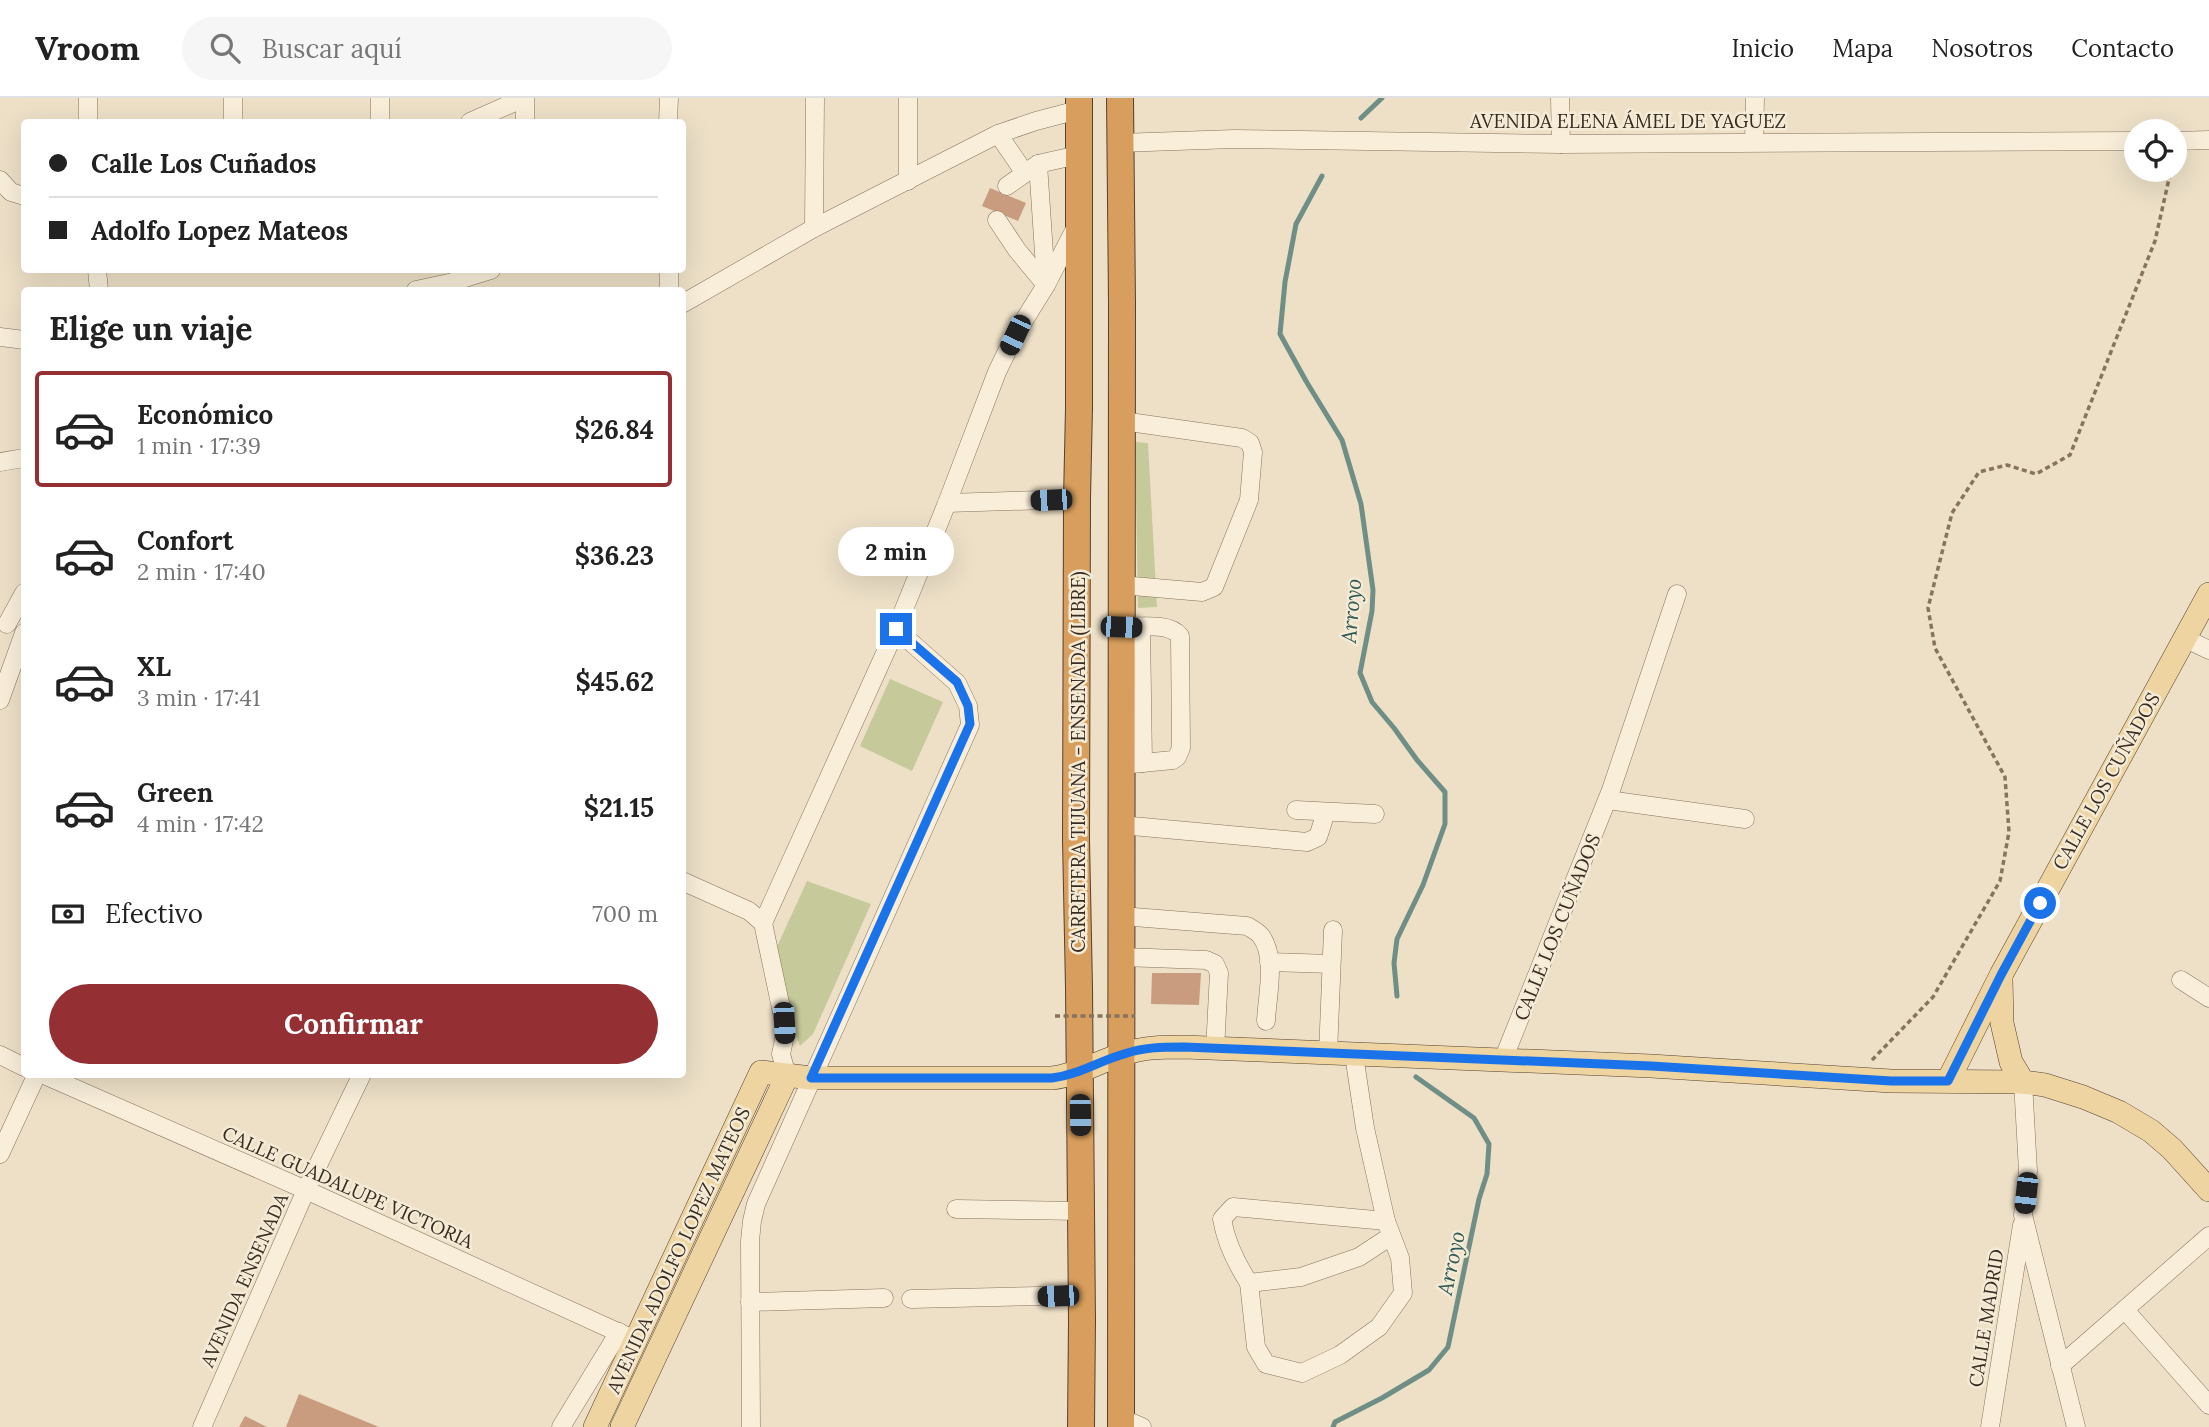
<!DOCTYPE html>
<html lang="es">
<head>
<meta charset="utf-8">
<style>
	body { margin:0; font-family:Lora,serif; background:#f6f6f6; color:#222; height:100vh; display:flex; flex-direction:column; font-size:26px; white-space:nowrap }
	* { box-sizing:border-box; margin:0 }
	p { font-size:23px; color:#767676 }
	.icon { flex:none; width:38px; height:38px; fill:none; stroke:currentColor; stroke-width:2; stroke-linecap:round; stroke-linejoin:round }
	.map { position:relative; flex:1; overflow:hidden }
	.panel { position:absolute; left:21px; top:189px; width:665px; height:791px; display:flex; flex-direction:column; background:#fff; border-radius:7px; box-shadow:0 7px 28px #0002 }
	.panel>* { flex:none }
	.banner { position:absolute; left:21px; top:21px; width:665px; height:154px; border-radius:7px; box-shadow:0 7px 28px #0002; display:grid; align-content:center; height:154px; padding:0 28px; background:#fff }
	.controls { position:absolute; left:2124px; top:21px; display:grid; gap:14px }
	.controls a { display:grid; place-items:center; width:63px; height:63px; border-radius:50%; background:#fff; box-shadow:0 7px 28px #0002; font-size:35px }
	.end { position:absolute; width:32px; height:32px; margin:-16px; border:9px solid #1a73e8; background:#fff; box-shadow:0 0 0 4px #fff }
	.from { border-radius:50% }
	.bubble { position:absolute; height:49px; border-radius:24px; background:#fff; box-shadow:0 7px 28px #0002; font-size:23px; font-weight:800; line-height:49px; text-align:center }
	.car { position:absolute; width:21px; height:42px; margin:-21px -10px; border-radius:9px; box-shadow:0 0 5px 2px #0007; background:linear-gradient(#222 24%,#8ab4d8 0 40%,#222 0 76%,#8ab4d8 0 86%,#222 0) }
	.banner b { display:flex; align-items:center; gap:24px; height:66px; font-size:26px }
	.banner b+b { border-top:2px solid #e0e0e0 }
	.banner i { width:18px; height:18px; background:#222 }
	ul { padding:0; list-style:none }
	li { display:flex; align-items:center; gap:21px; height:116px; margin:0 14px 10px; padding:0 14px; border:4px solid transparent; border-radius:7px }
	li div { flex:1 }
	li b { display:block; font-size:26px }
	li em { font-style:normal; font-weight:800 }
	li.selected { border-color:#943033 }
	li>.icon { width:63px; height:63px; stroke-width:1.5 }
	h2 { padding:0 28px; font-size:32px; line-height:84px }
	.pay { display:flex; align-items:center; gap:18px; height:77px; padding:0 28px; font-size:26px }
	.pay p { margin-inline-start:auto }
	.action { display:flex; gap:14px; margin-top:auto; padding:14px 28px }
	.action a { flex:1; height:80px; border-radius:42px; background:#943033; color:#fff; font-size:28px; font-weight:800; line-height:80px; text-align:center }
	header { display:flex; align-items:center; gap:42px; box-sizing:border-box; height:98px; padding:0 35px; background:#fff; border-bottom:2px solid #e0e0e0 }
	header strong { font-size:33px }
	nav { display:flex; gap:38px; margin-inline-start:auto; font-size:24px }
	.search { width:490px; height:63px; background:#f6f6f6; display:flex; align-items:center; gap:18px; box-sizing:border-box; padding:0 24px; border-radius:38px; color:#767676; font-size:26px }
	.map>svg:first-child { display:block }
	.green { fill:#c6ca9b }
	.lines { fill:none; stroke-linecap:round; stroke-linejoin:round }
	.stream { stroke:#6f8f86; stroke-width:5 }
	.building { fill:#c99c7f }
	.minor-casing { stroke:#88735d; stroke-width:19 }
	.major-casing { stroke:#564131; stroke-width:24 }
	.highway-casing { stroke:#564131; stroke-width:28 }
	.path { stroke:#88735d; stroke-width:3.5; stroke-dasharray:5 3.5; stroke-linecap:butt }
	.minor { stroke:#f8eeda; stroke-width:18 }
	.major { stroke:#edd4a1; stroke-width:23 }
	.highway { stroke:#d79e5d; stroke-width:26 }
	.path-bridge { stroke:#88735d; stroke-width:3.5; stroke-dasharray:5 3.5; stroke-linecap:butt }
	.route { stroke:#1a73e8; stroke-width:9 }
	.labels { text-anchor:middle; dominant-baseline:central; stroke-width:5; stroke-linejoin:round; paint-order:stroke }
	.street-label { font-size:19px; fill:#392b20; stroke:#f4ebd6 }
	.water-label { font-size:21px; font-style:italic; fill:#305854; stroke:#f4ebd6 }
</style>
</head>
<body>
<header>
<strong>Vroom</strong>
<div class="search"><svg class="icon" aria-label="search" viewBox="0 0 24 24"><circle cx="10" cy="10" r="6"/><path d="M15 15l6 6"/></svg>Buscar aquí</div>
<nav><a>Inicio</a><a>Mapa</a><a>Nosotros</a><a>Contacto</a></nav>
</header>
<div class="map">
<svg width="2209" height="1329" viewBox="0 0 2209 1329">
	<rect width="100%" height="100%" fill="#ede0c7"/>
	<g class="green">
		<polygon points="1135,344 1148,345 1157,509 1138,510"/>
		<polygon points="890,581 943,604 912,673 860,648"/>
		<polygon points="807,783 871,806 813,936 800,948 770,864"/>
	</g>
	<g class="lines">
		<g class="stream">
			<polyline points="1361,20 1382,0"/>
			<polyline points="1322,78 1296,126 1285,184 1280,236 1306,283 1342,342 1361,406 1373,492 1372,513 1360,575 1372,604 1394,630 1417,662 1445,694 1445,726 1423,787 1397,841 1394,865 1397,898"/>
			<polyline points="1333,1329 1335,1324 1382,1300 1429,1272 1448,1249 1479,1101 1487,1076 1489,1046 1474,1020 1416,979"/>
		</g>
	</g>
	<g class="building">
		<polygon points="990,90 1026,105 1018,123 982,108"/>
		<polygon points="1152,875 1201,875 1199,907 1151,906"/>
		<polygon points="299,1296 379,1329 286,1329"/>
		<polygon points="245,1318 267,1329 239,1329"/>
	</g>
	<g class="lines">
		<defs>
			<g id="minor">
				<polyline points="233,0 233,24"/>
				<polyline points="525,0 525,24"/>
				<polyline points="1560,0 1561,46"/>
				<polyline points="88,24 88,0"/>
				<polyline points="380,24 380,0"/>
				<polyline points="470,24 524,0"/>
				<polyline points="668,24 669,0"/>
				<polyline points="998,36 1024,74"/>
				<polyline points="2175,43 2209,42"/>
				<polyline points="1754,44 1755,0"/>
				<polyline points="1119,45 1234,41 1561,46 2137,43"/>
				<polyline points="1038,66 1046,185"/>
				<polyline points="0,82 11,94 24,98"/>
				<polyline points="908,83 908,0"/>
				<polyline points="1007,88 1038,66 1078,57"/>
				<polyline points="997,122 1017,152 1046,187"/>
				<polyline points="814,130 815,0"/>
				<polyline points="97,172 99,192"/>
				<polyline points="669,172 669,192"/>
				<polyline points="416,192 449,185 491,172"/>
				<polyline points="682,206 814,130 998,36 1036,23 1078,12"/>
				<polyline points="0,239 24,242"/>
				<polyline points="0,364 24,360"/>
				<polyline points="947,405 1077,401"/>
				<polyline points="1121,487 1202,494 1214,489 1249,402 1253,354 1250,345 1242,340 1122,323"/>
				<polyline points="7,526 24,495"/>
				<polyline points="1141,529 1143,665"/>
				<polyline points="2184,540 2209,552"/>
				<polyline points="0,602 24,535"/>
				<path d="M1121 667 1173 662 1177 659 1181 650 1180 538C1169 524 1138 529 1121 529"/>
				<polyline points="1608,702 1745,721"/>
				<polyline points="1296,712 1375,716"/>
				<polyline points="1121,727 1307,744 1318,739 1326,714"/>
				<polyline points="682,783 749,813 763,825 784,924 784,942 781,956 787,978"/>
				<path d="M1121 818 1247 828C1252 831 1258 834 1261 838 1277 860 1267 898 1266 923"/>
				<polyline points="763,825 896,531 947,405 997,274 1015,237 1046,187 1076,129"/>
				<polyline points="1122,859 1206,862 1215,866 1219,875 1215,952"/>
				<polyline points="1269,864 1331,866"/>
				<polyline points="2181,882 2209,900"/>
				<polyline points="1328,956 1333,832"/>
				<polyline points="0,957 24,969"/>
				<polyline points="1354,957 1365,1030 1386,1123 1400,1160 1403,1195 1379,1229 1340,1257 1302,1275 1266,1266 1256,1249 1249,1185 1301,1179 1359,1159 1391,1138"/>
				<polyline points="1503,962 1611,692 1677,496"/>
				<polyline points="42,976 306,1092 635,1242"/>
				<polyline points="2023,984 2028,1073 2023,1117 2076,1329"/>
				<polyline points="0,1056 37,976"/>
				<polyline points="956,1111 1081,1113"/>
				<path d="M1249 1185C1236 1165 1226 1145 1222 1121L1233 1109 1386 1123"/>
				<polyline points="911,1201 1082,1197"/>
				<polyline points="750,1204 884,1200"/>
				<polyline points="2125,1212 2209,1307"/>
				<polyline points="2060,1268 2209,1138"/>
				<polyline points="1121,1320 1142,1329"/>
				<polyline points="202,1329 306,1092 362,976"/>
				<polyline points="561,1329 619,1234"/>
				<polyline points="751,1329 750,1143 752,1123 756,1106 970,627 968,608 957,585 896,531"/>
				<polyline points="1990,1329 2022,1127"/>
			</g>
			<g id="major">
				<polyline points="2001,880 2002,925 2011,964 2023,984"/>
				<polyline points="1948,983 2001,877 2209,496"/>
				<path d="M595 1329 761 974 811 980H1052C1078 977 1099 963 1124 956 1144 949 1163 949 1184 949L1651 968 1891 983 2023 984 2045 987 2083 999 2119 1014 2151 1033 2172 1051 2209 1092"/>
				<polyline points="622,1329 787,978"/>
			</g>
			<g id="highway">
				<polyline points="1079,0 1079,310 1077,401 1076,742 1079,890 1082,1223 1081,1329"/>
				<polyline points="1120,0 1122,205 1121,1329"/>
			</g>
		</defs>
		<use href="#minor" class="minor-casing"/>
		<use href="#major" class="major-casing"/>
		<use href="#highway" class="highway-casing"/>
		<polyline class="path" points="1872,962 1933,899 2000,783 2009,734 2005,679 1935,550 1928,510 1952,415 1979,374 2007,367 2036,376 2070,357 2155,143 2171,72"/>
		<use href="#minor" class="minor"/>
		<use href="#major" class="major"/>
		<use href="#highway" class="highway"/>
		<polyline class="path-bridge" points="1055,918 1135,918"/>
	</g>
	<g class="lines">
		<path class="route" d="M896 531 957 584 968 608 970 626 811 980H1052C1078 977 1099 963 1124 956 1144 949 1163 949 1184 949L1651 968 1891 983H1948L2001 877 2040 805"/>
	</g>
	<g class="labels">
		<g class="street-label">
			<text x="1628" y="23">AVENIDA ELENA ÁMEL DE YAGUEZ</text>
			<text transform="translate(1078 664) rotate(-90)">CARRETERA TIJUANA - ENSENADA (LIBRE)</text>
			<text transform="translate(2106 683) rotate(-61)">CALLE LOS CUÑADOS</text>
			<text transform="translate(1557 829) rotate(-68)">CALLE LOS CUÑADOS</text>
			<text transform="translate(348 1089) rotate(24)">CALLE GUADALUPE VICTORIA</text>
			<text transform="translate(678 1152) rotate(-65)">AVENIDA ADOLFO LOPEZ MATEOS</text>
			<text transform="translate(244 1182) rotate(-66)">AVENIDA ENSENADA</text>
			<text transform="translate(1986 1220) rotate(-81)">CALLE MADRID</text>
		</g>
		<g class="water-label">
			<text transform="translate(1351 513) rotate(-85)">Arroyo</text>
			<text transform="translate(1451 1165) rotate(-78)">Arroyo</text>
		</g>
	</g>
</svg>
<div class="controls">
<a><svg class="icon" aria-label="locate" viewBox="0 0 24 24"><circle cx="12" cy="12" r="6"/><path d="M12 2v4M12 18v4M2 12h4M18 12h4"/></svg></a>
</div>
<i class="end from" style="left:2040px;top:805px"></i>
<i class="end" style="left:896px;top:531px"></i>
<div class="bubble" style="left:838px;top:429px;width:116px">2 min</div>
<i class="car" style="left:1015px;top:237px;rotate:205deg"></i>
<i class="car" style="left:1051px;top:402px;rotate:268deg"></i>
<i class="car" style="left:1121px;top:529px;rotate:92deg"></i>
<i class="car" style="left:784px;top:925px;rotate:177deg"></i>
<i class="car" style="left:1080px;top:1017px;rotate:179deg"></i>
<i class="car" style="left:2026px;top:1095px;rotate:186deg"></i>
<i class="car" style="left:1058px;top:1198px;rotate:268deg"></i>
<div class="banner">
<b><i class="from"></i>Calle Los Cuñados</b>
<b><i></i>Adolfo Lopez Mateos</b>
</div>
<section class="panel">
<h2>Elige un viaje</h2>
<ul>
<li class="selected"><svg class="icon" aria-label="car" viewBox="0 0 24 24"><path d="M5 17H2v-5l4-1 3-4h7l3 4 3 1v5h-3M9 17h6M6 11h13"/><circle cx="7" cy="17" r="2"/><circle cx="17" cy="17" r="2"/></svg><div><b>Económico</b><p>1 min · 17:39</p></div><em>$26.84</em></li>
<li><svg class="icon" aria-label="car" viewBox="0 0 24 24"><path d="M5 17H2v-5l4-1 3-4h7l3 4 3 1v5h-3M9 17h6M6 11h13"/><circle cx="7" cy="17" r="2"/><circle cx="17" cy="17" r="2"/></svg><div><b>Confort</b><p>2 min · 17:40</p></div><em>$36.23</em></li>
<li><svg class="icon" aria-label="car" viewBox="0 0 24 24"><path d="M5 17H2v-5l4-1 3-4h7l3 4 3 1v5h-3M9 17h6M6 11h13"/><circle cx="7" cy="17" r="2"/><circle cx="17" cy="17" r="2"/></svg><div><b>XL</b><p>3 min · 17:41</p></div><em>$45.62</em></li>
<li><svg class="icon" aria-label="car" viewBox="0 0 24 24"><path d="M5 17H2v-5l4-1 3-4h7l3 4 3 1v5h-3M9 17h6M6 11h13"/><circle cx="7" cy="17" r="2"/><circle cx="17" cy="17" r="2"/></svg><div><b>Green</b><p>4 min · 17:42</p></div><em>$21.15</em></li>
</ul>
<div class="pay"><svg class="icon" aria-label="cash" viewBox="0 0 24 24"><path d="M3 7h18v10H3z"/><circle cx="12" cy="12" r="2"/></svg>Efectivo<p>700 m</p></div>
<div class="action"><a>Confirmar</a></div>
</section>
</div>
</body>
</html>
